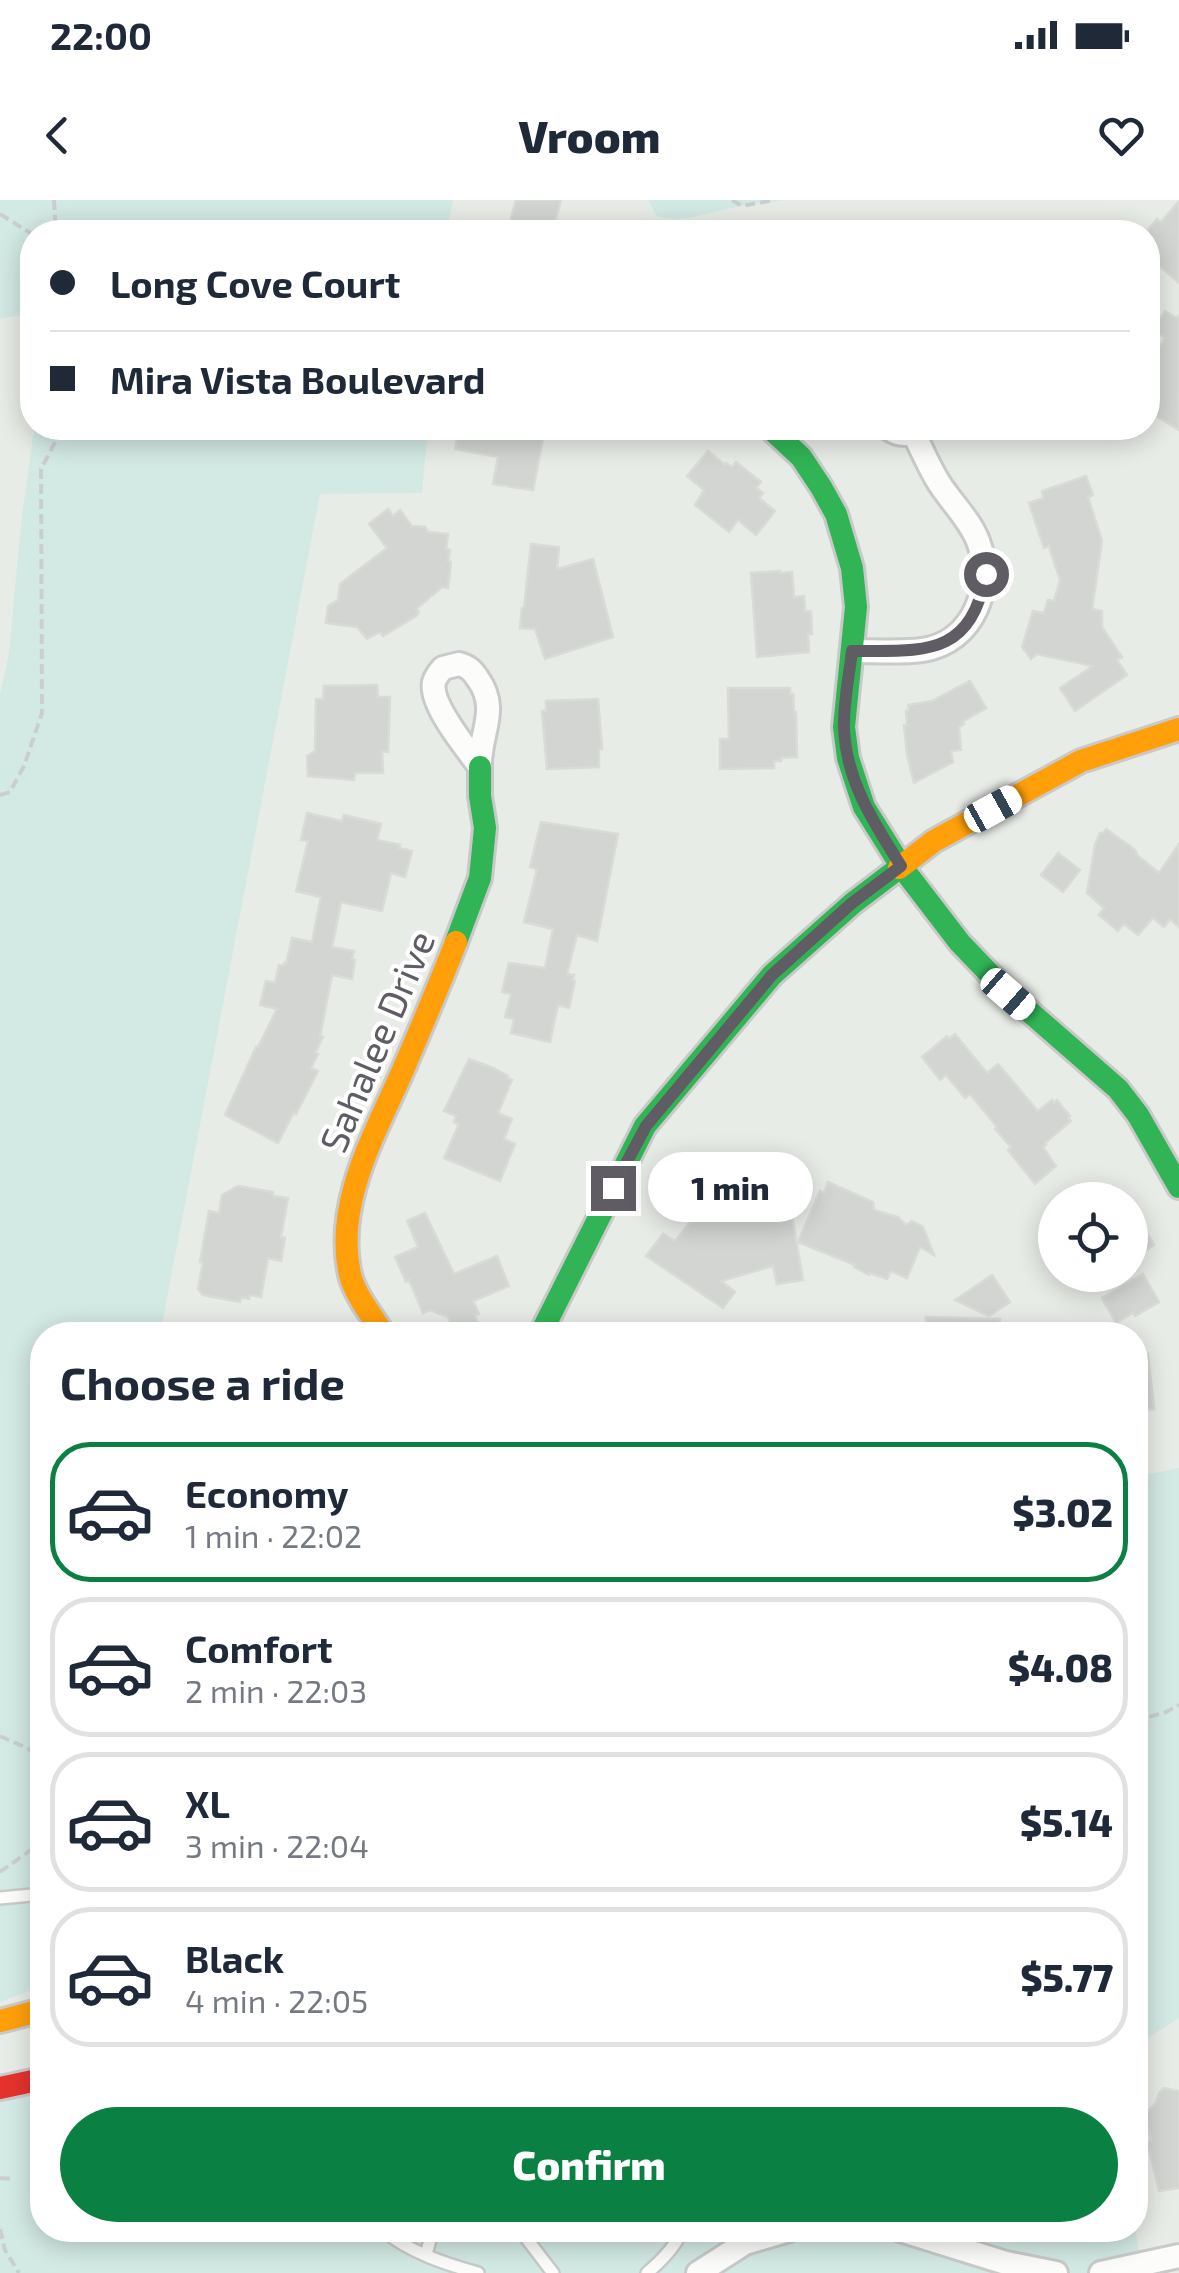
<!DOCTYPE html>
<html lang="en">
<head>
<meta charset="utf-8">
<style>
	body { margin:0; font-family:"Exo 2",sans-serif; background:#f6f6f7; color:#1f2937; height:100vh; display:flex; flex-direction:column; font-size:38px; white-space:nowrap }
	* { box-sizing:border-box; margin:0 }
	p { font-size:32px; color:#747a83 }
	.icon { flex:none; width:55px; height:55px; fill:none; stroke:currentColor; stroke-width:2; stroke-linecap:round; stroke-linejoin:round }
	.map { position:relative; flex:1; overflow:hidden }
	.details { position:absolute; left:30px; top:1122px; width:1118px; height:920px; display:flex; flex-direction:column; background:#fff; border-radius:40px; box-shadow:0 5px 25px #0003 }
	.details>* { flex:none }
	.guide { position:absolute; left:20px; top:20px; width:1140px; height:220px; border-radius:40px; box-shadow:0 5px 25px #0003; display:grid; align-content:center; height:220px; padding:0 30px; background:#fff }
	.buttons { position:absolute; left:1038px; top:982px; display:grid; gap:20px }
	.buttons a { display:grid; place-items:center; width:110px; height:110px; border-radius:50%; background:#fff; box-shadow:0 5px 25px #0003; font-size:50px }
	.end { position:absolute; width:45px; height:45px; margin:-22px; border:12px solid #605c64; background:#fff; box-shadow:0 0 0 5px #fff }
	.from { border-radius:50% }
	.bubble { position:absolute; height:70px; border-radius:35px; background:#fff; box-shadow:0 5px 25px #0003; font-size:32px; font-weight:800; line-height:70px; text-align:center }
	.car { position:absolute; width:30px; height:60px; margin:-30px -15px; border-radius:12px; box-shadow:0 0 8px 2px #0007; background:linear-gradient(#fff 24%,#345 0 40%,#fff 0 76%,#345 0 86%,#fff 0) }
	.guide b { display:flex; align-items:center; gap:35px; height:95px; font-size:38px }
	.guide b+b { border-top:2px solid #e0e1e3 }
	.guide i { width:25px; height:25px; background:#1f2937 }
	ul { padding:0; list-style:none }
	li { display:flex; align-items:center; gap:30px; height:140px; margin:0 20px 15px; padding:0 10px; border:5px solid #e0e1e3; border-radius:40px }
	li div { flex:1 }
	li b { display:block; font-size:38px }
	li em { font-style:normal; font-weight:800 }
	li.current { border-color:#0b8043 }
	li>.icon { width:90px; height:90px; stroke-width:1.5 }
	h2 { padding:0 30px; font-size:45px; line-height:120px }
	.primary-button { display:flex; gap:20px; margin-top:auto; padding:20px 30px }
	.primary-button a { flex:1; height:115px; border-radius:60px; background:#0b8043; color:#fff; font-size:40px; font-weight:800; line-height:115px; text-align:center }
	.status { display:flex; justify-content:space-between; align-items:center; height:70px; padding:0 50px; background:#fff; direction:ltr }
	.status svg { height:28px; fill:currentColor }
	header { display:flex; justify-content:space-between; align-items:center; height:130px; padding:0 30px; background:#fff; font-size:45px; font-weight:800 }
	.map>svg:first-child { display:block }
	.green { fill:#d3e9e4 }
	.building { fill:#d2d5d1; stroke:#d8dbd6; stroke-width:2.5 }
	.lines { fill:none; stroke-linecap:round; stroke-linejoin:round }
	.lane-casing { stroke:#c9caca; stroke-width:16 }
	.street-casing { stroke:#c9caca; stroke-width:28 }
	.fast-casing { stroke:#cac9c9; stroke-width:28 }
	.slow-casing { stroke:#cac9c9; stroke-width:28 }
	.jam-casing { stroke:#cac9c9; stroke-width:28 }
	.path { stroke:#cbced0; stroke-width:4; stroke-dasharray:10 5; stroke-linecap:butt }
	.lane { stroke:#fcfcfb; stroke-width:11 }
	.street { stroke:#fcfcfb; stroke-width:22 }
	.fast { stroke:#30b455; stroke-width:22 }
	.slow { stroke:#ff9f0a; stroke-width:22 }
	.jam { stroke:#e5322d; stroke-width:22 }
	.route { stroke:#605c64; stroke-width:12 }
	.labels { text-anchor:middle; dominant-baseline:central; stroke-width:8; stroke-linejoin:round; paint-order:stroke }
	.street-label { font-size:38px; fill:#605c64; stroke:#fff }
</style>
</head>
<body>
<div class="status"><b>22:00</b><svg viewBox="0 0 49 12"><path d="M0 12V9h3v3zM5 12V6h3v6zM10 12V3h3v9zM15 12V0h3v12zM26 1h20v11H26zM47 4h2v5h-2z"/></svg></div>
<header><svg class="icon" aria-label="back" viewBox="0 0 24 24"><path d="M15 5l-7 7 7 7"/></svg>Vroom<svg class="icon" aria-label="heart" viewBox="0 0 24 24"><path d="M12 20l-8-8c-3-5 5-10 8-4 3-6 11-1 8 4z"/></svg></header>
<div class="map">
<svg width="1179" height="2073" viewBox="0 0 1179 2073">
	<rect width="100%" height="100%" fill="#e8ece6"/>
	<g class="green">
		<polygon points="0,0 453,0 447,32 32,32 32,121 20,115 0,119"/>
		<path d="M648 0H785C768 2 752 4 736 7 711 12 682 24 657 16Z"/>
		<polygon points="34,228 428,228 422,293 320,294 160,1135 42,1135 42,1786 0,1802 0,495 9,453 21,324"/>
		<polygon points="1179,1268 1179,1818 1135,1846 1135,1277"/>
		<polygon points="42,1884 42,2030 1135,2030 1135,2028 1143,2073 0,2073 0,1892"/>
	</g>
	<g class="building">
		<polygon points="516,0 561,0 552,32 510,23"/>
		<polygon points="1179,1 1179,83 1148,56 1148,30 1157,19 1161,22"/>
		<polygon points="1165,111 1177,118 1179,115 1179,230 1148,211 1148,166 1165,138 1153,130"/>
		<polygon points="459,228 545,228 533,290 493,284 498,257 455,249"/>
		<polygon points="708,251 725,265 726,263 732,267 736,262 761,282 756,288 763,293 759,298 775,311 756,335 738,320 729,332 695,305 704,290 687,276"/>
		<polygon points="1086,276 1093,295 1088,297 1102,341 1092,409 1102,411 1102,427 1122,457 1117,460 1127,475 1075,511 1060,488 1093,466 1037,454 1031,459 1022,447 1033,411 1044,413 1048,400 1054,401 1060,380 1049,346 1044,348 1029,303 1043,298 1042,291"/>
		<polygon points="388,309 393,316 400,310 412,326 425,327 428,332 448,334 446,349 450,350 448,361 451,362 448,388 442,387 416,409 419,412 416,416 383,436 380,432 367,439 357,427 326,423 328,406 338,400 340,384 387,348 369,324"/>
		<polygon points="531,344 559,347 557,369 593,359 613,437 545,459 535,429 520,428 522,408 524,408"/>
		<polygon points="780,371 780,373 792,372 794,397 804,396 805,411 811,411 812,434 808,434 809,452 757,457 751,373"/>
		<polygon points="970,481 986,508 962,522 964,524 959,527 961,550 951,551 953,562 914,583 907,555 904,525 907,525 906,511 909,510 908,505 932,501"/>
		<polygon points="377,485 378,497 390,497 388,552 382,551 383,573 355,573 354,580 308,576 307,556 315,551 316,499 323,499 324,486"/>
		<polygon points="728,488 790,488 790,494 793,494 794,512 796,512 797,557 781,558 781,561 774,561 774,568 720,569 720,539 729,539"/>
		<polygon points="598,499 602,549 599,549 599,567 547,569 542,511 546,511 546,501"/>
		<polygon points="307,613 342,621 344,615 381,624 377,640 400,645 399,648 412,651 405,677 391,673 382,711 341,702 332,747 354,751 352,759 355,760 352,779 332,775 320,836 323,837 315,853 318,854 311,868 318,871 296,914 294,912 278,943 225,915 256,847 258,847 277,809 260,805 266,781 275,783 279,765 283,766 284,763 286,764 292,738 312,742 321,697 296,691 308,641 301,640"/>
		<polygon points="541,622 618,634 597,741 577,735 567,774 574,775 572,780 575,781 569,808 558,805 550,842 511,833 514,819 505,817 511,794 502,792 509,763 545,768 553,729 524,722 537,669 530,667"/>
		<polygon points="1106,629 1130,646 1136,651 1137,655 1159,673 1179,644 1179,727 1170,719 1164,727 1153,718 1138,735 1124,724 1118,731 1099,715 1104,708 1087,693 1095,645 1100,633 1103,633"/>
		<polygon points="1058,653 1080,670 1063,692 1041,675"/>
		<polygon points="955,834 987,873 998,864 1038,911 1052,900 1054,903 1057,900 1070,916 1068,918 1071,921 1045,943 1046,945 1043,947 1056,966 1035,984 1008,950 1011,947 995,929 997,927 970,894 965,898 946,875 940,880 922,857 947,836 949,839"/>
		<polygon points="469,859 493,868 508,876 507,878 512,880 498,913 512,919 504,939 515,944 500,981 444,958 459,924 454,922 456,916 444,911"/>
		<polygon points="828,982 873,1002 874,1010 898,1017 906,1025 912,1021 923,1027 934,1055 920,1047 907,1078 891,1071 887,1079 870,1073 869,1075 854,1067 855,1065 798,1042 820,991 824,993"/>
		<polygon points="238,986 273,992 273,996 288,998 281,1037 285,1038 281,1061 268,1058 261,1097 250,1095 249,1099 241,1097 240,1102 203,1095 198,1089 203,1062 200,1062 209,1011 219,1013 222,995"/>
		<polygon points="722,986 724,1001 757,993 758,999 781,993 783,1002 789,999 803,1080 777,1084 773,1066 721,1081 735,1092 723,1108 646,1056 663,1034 675,1041 703,1006 699,991"/>
		<polygon points="1130,1004 1154,1045 1130,1059"/>
		<polygon points="425,1013 454,1074 497,1056 509,1086 473,1101 479,1114 475,1115 481,1131 471,1135 461,1135 456,1124 452,1126 448,1117 430,1110 423,1113 409,1080 406,1082 395,1057 418,1047 407,1021"/>
		<polygon points="1143,1074 1159,1102 1135,1116 1133,1113 1116,1123 1102,1098"/>
		<polygon points="992,1075 1010,1102 989,1116 955,1100"/>
		<polygon points="926,1117 1000,1119 1000,1135 926,1135"/>
		<polygon points="1148,1154 1154,1209 1135,1210 1135,1155"/>
		<polygon points="1164,1888 1179,1891 1179,1988 1159,1991 1147,1941 1151,1941 1146,1913 1156,1903 1159,1893"/>
	</g>
	<g class="lines">
		<defs>
			<g id="lane">
				<polyline points="0,1698 42,1694"/>
				<path d="M383 2030C409 2052 445 2064 478 2073"/>
				<polyline points="520,2030 553,2073"/>
				<polyline points="433,2035 451,2030"/>
				<polyline points="426,2054 433,2030"/>
				<path d="M647 2073C660 2062 676 2046 682 2030"/>
			</g>
			<g id="street">
				<path d="M888 228C900 237 912 235 924 228"/>
				<path d="M852 451C875 451 899 453 922 450 974 443 995 385 978 341 970 320 951 302 939 283 929 267 922 250 914 234"/>
				<path d="M459 464C469 467 472 470 478 479 500 510 479 533 480 567 467 549 429 504 434 482 435 478 440 471 443 468Z"/>
				<polyline points="900,2030 1006,2063 1056,2073"/>
				<polyline points="698,2073 745,2043 789,2030"/>
				<polyline points="1101,2073 1179,2056"/>
			</g>
			<g id="fast">
				<polyline points="770,228 801,257 821,287 836,314 852,368 856,407 844,527 848,558 864,607 901,666 960,743 1008,793 1118,889 1138,915 1179,987"/>
				<polyline points="456,742 480,678 485,628 480,596 480,567"/>
				<polyline points="540,1135 645,926 772,775 853,703 899,668"/>
			</g>
			<g id="slow">
				<polyline points="899,668 934,641 1081,561 1179,529"/>
				<path d="M384 1135C373 1117 355 1095 350 1075 334 1003 375 934 403 870 421 828 439 786 456 742"/>
				<polyline points="0,1821 42,1810"/>
			</g>
			<polyline id="jam" points="0,1888 42,1879"/>
		</defs>
		<use href="#lane" class="lane-casing"/>
		<use href="#street" class="street-casing"/>
		<use href="#fast" class="fast-casing"/>
		<use href="#slow" class="slow-casing"/>
		<use href="#jam" class="jam-casing"/>
		<g class="path">
			<polyline points="54,0 56,32"/>
			<polyline points="732,0 742,6 774,0"/>
			<polyline points="0,14 32,34"/>
			<polyline points="0,595 10,592 24,566 42,513 41,269 59,235 61,228"/>
			<polyline points="1135,1521 1166,1512 1179,1505"/>
			<polyline points="0,1536 29,1549 42,1562"/>
			<polyline points="0,1672 42,1642"/>
			<polyline points="0,1978 12,1979"/>
			<polyline points="0,2029 5,2050 19,2073"/>
		</g>
		<use href="#lane" class="lane"/>
		<use href="#street" class="street"/>
		<use href="#fast" class="fast"/>
		<use href="#slow" class="slow"/>
		<use href="#jam" class="jam"/>
	</g>
	<g class="lines">
		<path class="route" d="M613 988 646 926 772 775 852 703 901 666C874 623 847 583 844 530 843 504 849 477 852 451 923 450 970 459 986 374"/>
	</g>
	<g class="labels">
		<g class="street-label">
			<text transform="translate(376 841) rotate(-67)">Sahalee Drive</text>
		</g>
	</g>
</svg>
<div class="buttons">
<a><svg class="icon" aria-label="locate" viewBox="0 0 24 24"><circle cx="12" cy="12" r="6"/><path d="M12 2v4M12 18v4M2 12h4M18 12h4"/></svg></a>
</div>
<i class="end from" style="left:986px;top:374px"></i>
<i class="end" style="left:613px;top:988px"></i>
<div class="bubble" style="left:648px;top:952px;width:165px">1 min</div>
<i class="car" style="left:993px;top:609px;rotate:61deg"></i>
<i class="car" style="left:1008px;top:794px;rotate:131deg"></i>
<div class="guide">
<b><i class="from"></i>Long Cove Court</b>
<b><i></i>Mira Vista Boulevard</b>
</div>
<section class="details">
<h2>Choose a ride</h2>
<ul>
<li class="current"><svg class="icon" aria-label="car" viewBox="0 0 24 24"><path d="M5 17H2v-5l4-1 3-4h7l3 4 3 1v5h-3M9 17h6M6 11h13"/><circle cx="7" cy="17" r="2"/><circle cx="17" cy="17" r="2"/></svg><div><b>Economy</b><p>1 min · 22:02</p></div><em>$3.02</em></li>
<li><svg class="icon" aria-label="car" viewBox="0 0 24 24"><path d="M5 17H2v-5l4-1 3-4h7l3 4 3 1v5h-3M9 17h6M6 11h13"/><circle cx="7" cy="17" r="2"/><circle cx="17" cy="17" r="2"/></svg><div><b>Comfort</b><p>2 min · 22:03</p></div><em>$4.08</em></li>
<li><svg class="icon" aria-label="car" viewBox="0 0 24 24"><path d="M5 17H2v-5l4-1 3-4h7l3 4 3 1v5h-3M9 17h6M6 11h13"/><circle cx="7" cy="17" r="2"/><circle cx="17" cy="17" r="2"/></svg><div><b>XL</b><p>3 min · 22:04</p></div><em>$5.14</em></li>
<li><svg class="icon" aria-label="car" viewBox="0 0 24 24"><path d="M5 17H2v-5l4-1 3-4h7l3 4 3 1v5h-3M9 17h6M6 11h13"/><circle cx="7" cy="17" r="2"/><circle cx="17" cy="17" r="2"/></svg><div><b>Black</b><p>4 min · 22:05</p></div><em>$5.77</em></li>
</ul>
<div class="primary-button"><a>Confirm</a></div>
</section>
</div>
</body>
</html>
